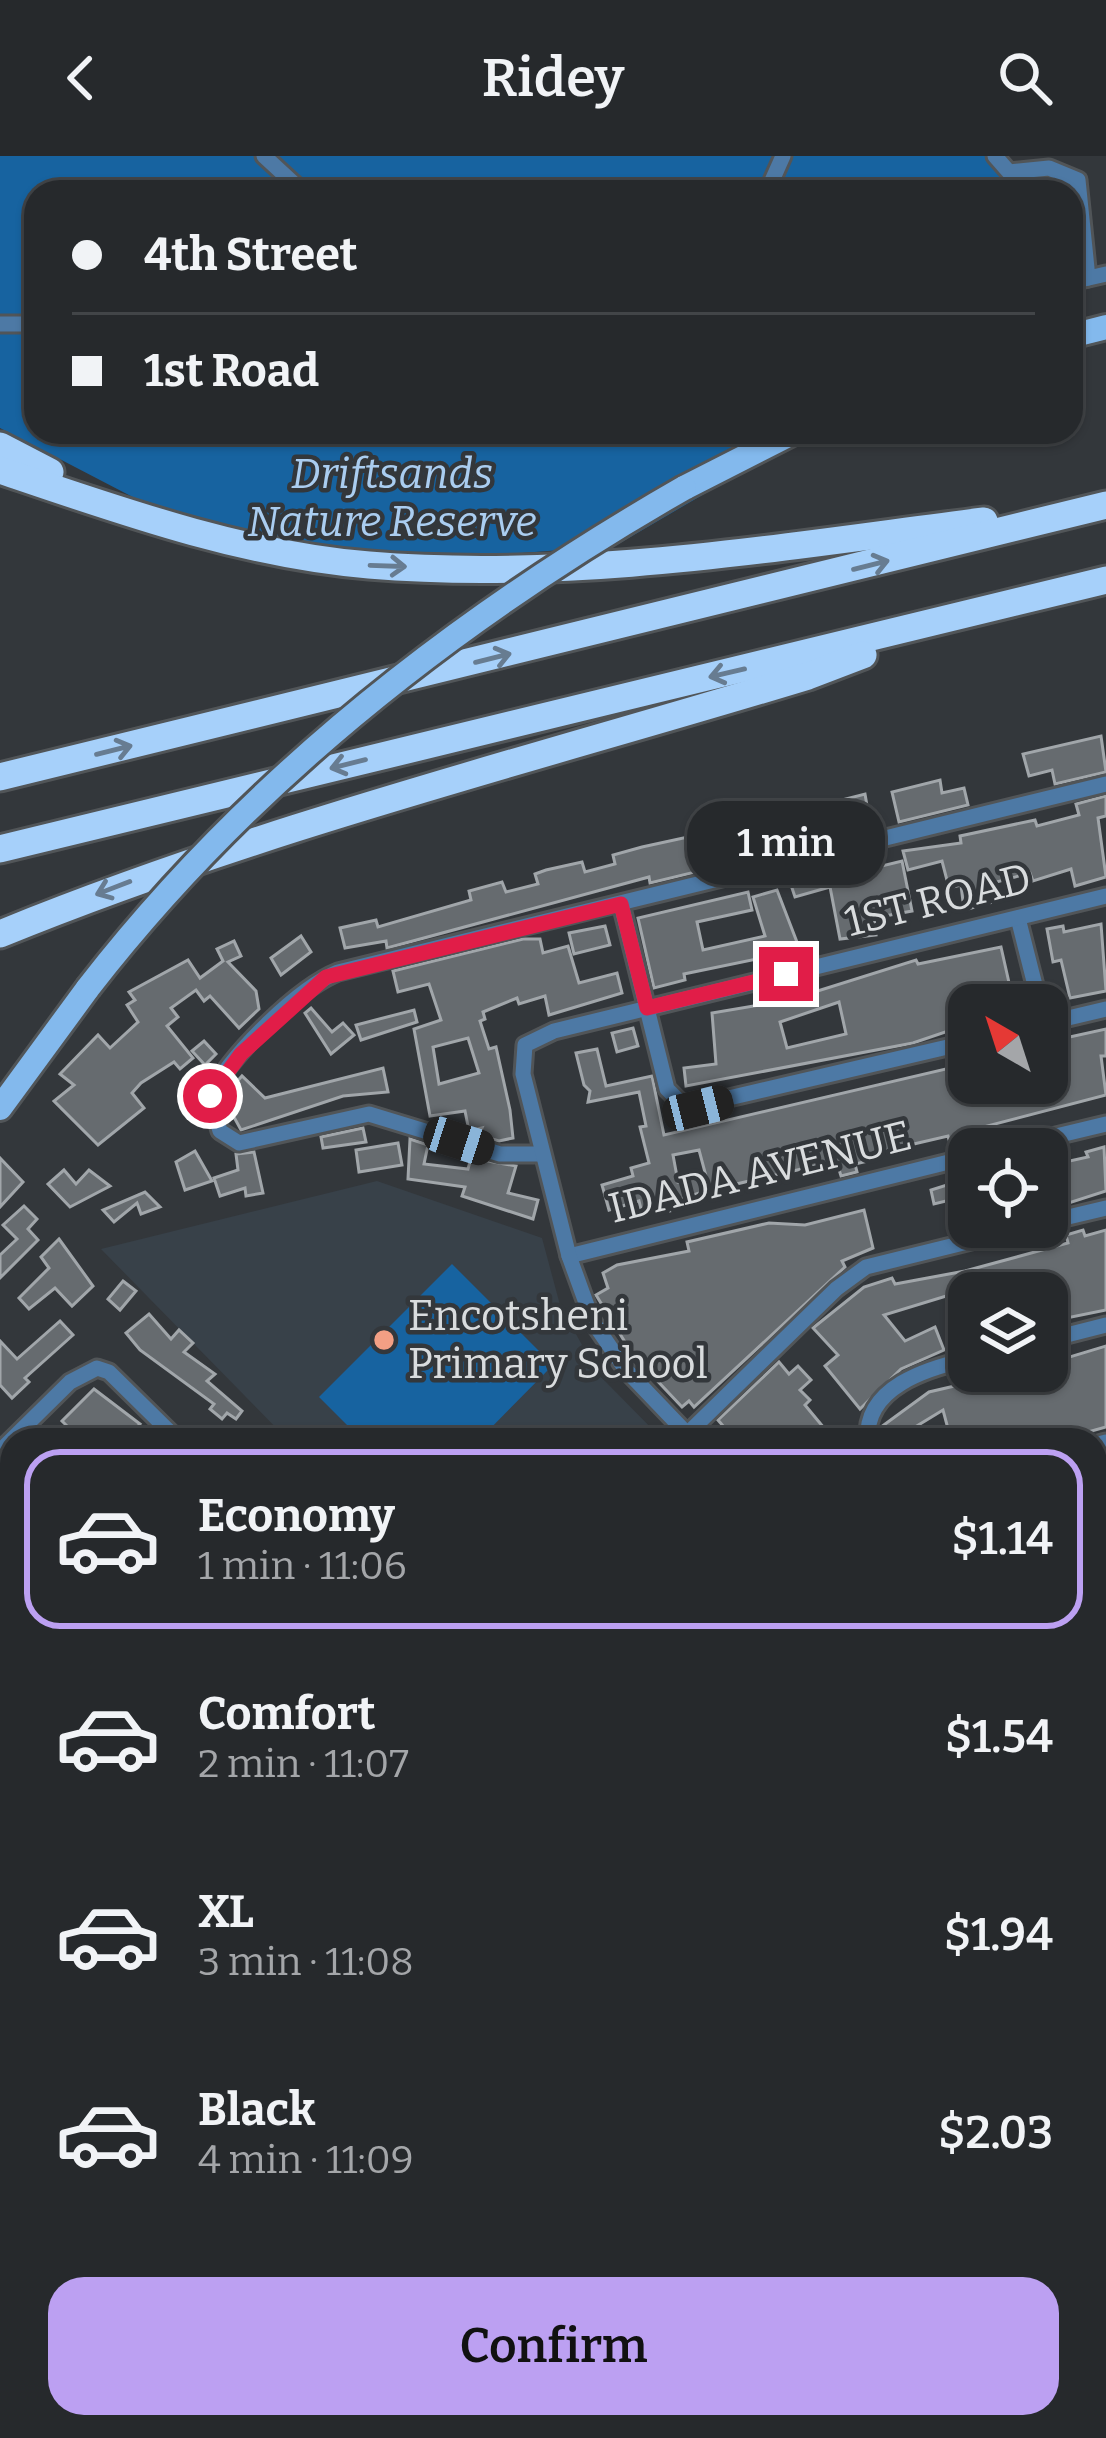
<!DOCTYPE html>
<html lang="en">
<head>
<meta charset="utf-8">
<style>
	body { margin:0; font-family:Bitter,serif; background:#323538; color:#f1f3f6; height:100vh; display:flex; flex-direction:column; font-size:45px; white-space:nowrap }
	* { box-sizing:border-box; margin:0 }
	p { font-size:39px; color:#a4a6a9 }
	.icon { flex:none; width:66px; height:66px; fill:none; stroke:currentColor; stroke-width:2; stroke-linecap:round; stroke-linejoin:round }
	.map { position:relative; flex:1; overflow:hidden }
	.drawer { position:absolute; left:0px; top:1272px; width:1107px; height:1011px; display:flex; flex-direction:column; background:#26292c; border-radius:36px 36px 0 0; box-shadow:0 3px 9px #0004,0 0 0 3px #424548 }
	.drawer>* { flex:none }
	.top-card { position:absolute; left:24px; top:24px; width:1059px; height:264px; border-radius:36px; box-shadow:0 3px 9px #0004,0 0 0 3px #424548; display:grid; align-content:center; height:264px; padding:0 48px; background:#26292c }
	.needle { width:78px; rotate:321deg }
	.controls { position:absolute; left:948px; top:828px; display:grid; gap:24px }
	.controls a { display:grid; place-items:center; width:120px; height:120px; border-radius:24px; background:#26292c; box-shadow:0 3px 9px #0004,0 0 0 3px #424548; font-size:60px }
	.end { position:absolute; width:54px; height:54px; margin:-27px; border:15px solid #e11d48; background:#fff; box-shadow:0 0 0 6px #fff }
	.from { border-radius:50% }
	.bubble { position:absolute; height:84px; border-radius:36px; background:#26292c; box-shadow:0 3px 9px #0004,0 0 0 3px #424548; font-size:39px; font-weight:600; line-height:84px; text-align:center }
	.car { position:absolute; width:36px; height:72px; margin:-36px -18px; border-radius:15px; box-shadow:0 0 9px 3px #0007; background:linear-gradient(#222 24%,#8ab4d8 0 40%,#222 0 76%,#8ab4d8 0 86%,#222 0) }
	.top-card b { display:flex; align-items:center; gap:42px; height:114px; font-size:45px }
	.top-card b+b { border-top:3px solid #424548 }
	.top-card i { width:30px; height:30px; background:#f1f3f6 }
	ul { padding:21px 0 0; list-style:none }
	li { display:flex; align-items:center; gap:36px; height:180px; margin:0 24px 18px; padding:0 24px; border:6px solid transparent; border-radius:36px }
	li div { flex:1 }
	li b { display:block; font-size:45px }
	li em { font-style:normal; font-weight:600 }
	li.selected { border-color:#bca0f2 }
	li>.icon { width:108px; height:108px; stroke-width:1.5 }
	.primary-button { display:flex; gap:24px; margin-top:auto; padding:24px 48px }
	.primary-button a { flex:1; height:138px; border-radius:36px; background:#bca0f2; color:#111; font-size:48px; font-weight:600; line-height:138px; text-align:center }
	header { display:flex; justify-content:space-between; align-items:center; height:156px; padding:0 48px; background:#26292c; font-size:54px; font-weight:600 }
	.map>svg:first-child { display:block }
	.built { fill:#384149 }
	.green { fill:#1763a0 }
	.building { fill:#666b6f; stroke:#a1a6aa; stroke-width:3; fill-rule:evenodd }
	.lines { fill:none; stroke-linecap:round; stroke-linejoin:round }
	.street-casing { stroke:#515558; stroke-width:21 }
	.secondary-casing { stroke:#515558; stroke-width:27 }
	.primary-casing { stroke:#515558; stroke-width:30 }
	.highway-casing { stroke:#515558; stroke-width:33 }
	.street { stroke:#4d79a5; stroke-width:15 }
	.secondary { stroke:#549ee2; stroke-width:21 }
	.primary { stroke:#83b9ed; stroke-width:24 }
	.highway { stroke:#a6d0fa; stroke-width:27 }
	.primary-bridge-casing { stroke:#515558; stroke-width:30; stroke-linecap:butt }
	.primary-bridge { stroke:#83b9ed; stroke-width:24 }
	.oneway { stroke:#677c91 }
	.route { stroke:#e11d48; stroke-width:15 }
	.poi-dot { fill:#f39f84; stroke:#33373b; stroke-width:4.5 }
	.labels { text-anchor:middle; dominant-baseline:central; stroke-width:9; stroke-linejoin:round; paint-order:stroke }
	.park-label { font-size:42px; font-style:italic; fill:#aacdf0; stroke:#33373b }
	.street-label { font-size:42px; fill:#d9dcde; stroke:#33373b }
	.poi-label { font-size:42px; fill:#d9dcde; stroke:#33373b; text-anchor:start }
</style>
</head>
<body>
<header><svg class="icon" aria-label="back" viewBox="0 0 24 24"><path d="M15 5l-7 7 7 7"/></svg>Ridey<svg class="icon" aria-label="search" viewBox="0 0 24 24"><circle cx="10" cy="10" r="6"/><path d="M15 15l6 6"/></svg></header>
<div class="map">
<svg width="1106" height="2282" viewBox="0 0 1106 2282">
	<rect width="100%" height="100%" fill="#33373b"/>
	<polygon class="built" points="377,1025 542,1082 560,1149 598,1218 663,1284 288,1284 101,1093"/>
	<g class="green">
		<polygon points="0,0 1006,0 1014,36 36,36 36,276 810,276 615,390 386,407 198,375 0,272"/>
		<polygon points="452,1108 553,1209 479,1284 362,1284 319,1241"/>
		<polygon points="1106,1683 1106,1910 1095,1865 1095,1685"/>
	</g>
	<g class="building">
		<polygon points="1101,580 1106,616 1055,628 1052,614 1029,620 1023,598"/>
		<polygon points="940,624 942,637 964,632 968,649 899,666 892,636"/>
		<polygon points="865,638 871,673 838,679 837,673 795,683 797,691 784,694 782,686 753,694 741,705 650,727 649,721 387,792 386,785 345,792 340,772 376,764 378,771 471,744 469,735 502,726 506,736 538,728 535,718 546,714 582,706 585,716 615,708 613,699 642,691 697,679 700,693 829,656 826,648"/>
		<polygon points="1106,640 1106,660 1098,662 1106,721 1075,730 1071,713 1033,725 1030,717 989,728 993,746 964,754 961,729 949,732 942,705 908,714 903,695 961,687 960,680 1035,664 1037,670 1079,659 1076,648"/>
		<polygon points="902,705 912,755 874,762 876,779 840,783 830,731 795,741 789,723 843,710 845,719"/>
		<polygon points="777,734 800,794 684,818 685,824 654,832 638,762 748,736 752,754 697,766 703,794 765,780 753,741"/>
		<polygon points="1101,768 1106,835 1070,842 1061,804 1053,806 1047,773 1063,770 1064,776"/>
		<polygon points="605,770 610,789 574,798 569,777"/>
		<polygon points="301,780 311,796 281,819 271,802"/>
		<path d="M523 783H540L543 797 568 790 579 827 617 817 622 837 549 859 545 840 519 848 517 842 483 856 485 863 480 865 489 893 496 891 510 954 513 982 499 985 479 979 482 972 469 975 465 955 430 960 414 873 441 864 429 828 398 836 393 815ZM468 882 479 917 439 928 433 891Z"/>
		<polygon points="234,785 241,800 228,806 256,835 259,853 239,872 210,840 204,845 196,834 171,852 178,861 167,870 193,902 180,913 174,906 141,927 132,937 144,952 98,989 54,945 74,929 60,918 98,879 110,892 138,866 127,849 135,844 129,836 188,804 200,822 223,805 217,793"/>
		<path d="M1001 791 1014 849H969V868L913 887 686 930 684 912 716 908 712 857 789 844 916 804 918 808ZM839 846 846 878 787 892 780 866Z"/>
		<polygon points="311,852 332,876 343,867 354,879 331,898 305,857"/>
		<polygon points="414,854 417,866 361,884 356,869"/>
		<polygon points="633,872 638,890 617,896 612,877"/>
		<path d="M1106 873V900H1101L1106 939 964 976 966 984 950 988 948 980 871 998 872 1004 855 1008 857 1016 841 1020 837 1007 819 1009 706 1035 680 1043 682 1052 662 1057 661 1051 642 1057 639 1045 609 1054 602 1029 633 1020 631 1012 649 1007 640 971 646 970 639 936 588 946 590 935 584 929 576 897 597 893 606 930 652 920 664 979 967 908 969 927H1004L1008 943 1052 931 1047 886ZM699 994 706 1020 678 1026 673 999Z"/>
		<polygon points="204,885 216,898 205,909 192,895"/>
		<polygon points="383,912 388,936 343,940 241,974 223,941 242,920 265,942"/>
		<polygon points="363,972 366,986 323,992 321,981"/>
		<polygon points="410,983 428,989 424,1008 468,1013 471,1002 516,1010 508,1037 538,1044 533,1063 462,1040 465,1031 408,1023"/>
		<polygon points="398,987 402,1009 359,1016 356,994"/>
		<polygon points="1104,991 1106,1035 1047,1054 1047,1010 1088,1001 1086,996"/>
		<polygon points="195,995 212,1025 185,1034 176,1006"/>
		<polygon points="254,996 263,1037 246,1040 245,1032 220,1040 214,1022 238,1014 236,998"/>
		<polygon points="0,1002 23,1026 0,1051"/>
		<polygon points="64,1014 76,1028 89,1014 110,1030 70,1051 48,1028"/>
		<polygon points="969,1022 969,1073 961,1075 954,1043 934,1048 931,1034"/>
		<polygon points="145,1036 160,1051 141,1058 137,1047 114,1066 103,1054"/>
		<polygon points="24,1050 37,1063 28,1073 38,1084 0,1122 0,1099 17,1083 3,1069"/>
		<polygon points="864,1054 873,1092 842,1105 845,1111 694,1251 689,1245 682,1251 633,1199 596,1139 608,1132 603,1117 617,1109 689,1095 687,1086 769,1067 805,1069"/>
		<polygon points="1083,1074 1085,1080 1106,1074 1106,1154 1047,1166 1047,1137 956,1137 884,1159 905,1185 935,1171 944,1194 901,1213 860,1253 825,1210 838,1199 813,1172 864,1131 892,1122 895,1128 965,1115 1068,1087 1066,1079"/>
		<polygon points="59,1083 93,1130 72,1150 55,1132 29,1153 19,1142 49,1112 41,1101"/>
		<polygon points="123,1125 136,1135 120,1154 108,1143"/>
		<polygon points="149,1158 171,1183 179,1174 193,1187 184,1196 215,1218 207,1225 242,1255 236,1263 227,1257 222,1263 210,1253 214,1248 140,1194 126,1177"/>
		<polygon points="60,1165 73,1179 25,1222 29,1226 12,1242 0,1229 0,1185 17,1203"/>
		<polygon points="1106,1190 1106,1271 1063,1283 951,1284 943,1254 907,1276 913,1284 891,1284 881,1271 929,1236 1019,1215 1047,1215 1047,1196 1057,1194 1060,1204"/>
		<polygon points="779,1206 789,1218 798,1210 811,1224 800,1234 810,1244 805,1249 834,1284 735,1284 718,1264"/>
		<polygon points="94,1233 140,1268 125,1284 53,1284 67,1270 62,1265"/>
	</g>
	<g class="lines">
		<defs>
			<g id="street">
				<polyline points="264,0 303,36"/>
				<polyline points="995,0 1009,16 1049,12 1078,24 1088,122"/>
				<polyline points="767,36 783,0"/>
				<polyline points="1071,126 1106,118"/>
				<polyline points="0,168 36,168"/>
				<polyline points="621,748 667,933 686,952 969,886"/>
				<polyline points="1018,762 1040,849"/>
				<polyline points="1047,867 1106,853"/>
				<polyline points="1002,993 1106,968"/>
				<path d="M541 998H500L369 958 239 987 220 975 210 940C229 900 298 832 338 816L1106 628"/>
				<polyline points="1047,1066 1106,1052"/>
				<polyline points="569,1100 969,1001"/>
				<polyline points="1047,1184 1106,1169"/>
				<polyline points="687,1278 836,1133 866,1111 1028,1071"/>
				<polyline points="693,1284 626,1214 593,1166 569,1100 523,918 525,889 554,875 1106,740"/>
				<path d="M868 1284C864 1231 928 1212 969 1203"/>
				<polyline points="1095,1289 1106,1286"/>
				<polyline points="0,1295 70,1226 97,1212 109,1216 178,1284"/>
				<polyline points="1095,1402 1106,1400"/>
				<polyline points="0,1462 12,1466"/>
				<polyline points="1095,1514 1106,1517"/>
				<polyline points="0,1627 12,1630"/>
				<polyline points="1095,1627 1106,1629"/>
				<polyline points="0,1782 12,1785"/>
				<polyline points="0,2077 12,2075"/>
				<polyline points="0,2222 12,2220"/>
			</g>
			<g id="secondary">
				<polyline points="1095,2261 1106,2264"/>
				<polyline points="355,2282 423,2271"/>
				<polyline points="547,2282 604,2271"/>
			</g>
			<g id="primary">
				<polyline points="1071,180 1106,171"/>
				<polyline points="684,332 794,276"/>
				<polyline points="0,952 88,832"/>
			</g>
			<g id="highway">
				<polyline points="0,290 50,316"/>
				<path d="M0 314C118 354 244 399 369 409 576 426 779 391 984 365"/>
				<polyline points="0,621 1106,349"/>
				<polyline points="0,693 1106,424"/>
				<path d="M0 778C262 671 538 602 808 520L863 499"/>
			</g>
		</defs>
		<use href="#street" class="street-casing"/>
		<use href="#secondary" class="secondary-casing"/>
		<use href="#primary" class="primary-casing"/>
		<use href="#highway" class="highway-casing"/>
		<use href="#street" class="street"/>
		<use href="#secondary" class="secondary"/>
		<use href="#primary" class="primary"/>
		<use href="#highway" class="highway"/>
		<defs>
			<path id="primary-bridge" d="M88 832C249 624 457 462 684 332"/>
		</defs>
		<use href="#primary-bridge" class="primary-bridge-casing"/>
		<use href="#primary-bridge" class="primary-bridge"/>
	</g>
	<defs><path id="oneway-shaft" d="M-6 0H5M1.5-3L5.5 0L1.5 3" fill="none" stroke-width="1.6" stroke-linecap="round" stroke-linejoin="round" transform="scale(3)"/></defs>
	<g class="oneway">
		<use href="#oneway-shaft" transform="translate(871 409) rotate(-14)"/>
		<use href="#oneway-shaft" transform="translate(388 410) rotate(2)"/>
		<use href="#oneway-shaft" transform="translate(493 502) rotate(-14)"/>
		<use href="#oneway-shaft" transform="translate(727 517) rotate(167)"/>
		<use href="#oneway-shaft" transform="translate(114 594) rotate(-14)"/>
		<use href="#oneway-shaft" transform="translate(348 608) rotate(166)"/>
		<use href="#oneway-shaft" transform="translate(113 732) rotate(159)"/>
	</g>
	<g class="lines">
		<polyline class="route" points="210,940 241,898 326,821 621,748 647,852 786,818"/>
	</g>
	<circle class="poi-dot" cx="384" cy="1184" r="12"/>
	<g class="labels">
		<g class="park-label">
			<text x="392" y="318">Driftsands<tspan x="392" dy="48">Nature Reserve</tspan></text>
		</g>
		<g class="street-label">
			<text transform="translate(938 744) rotate(-14)">1ST ROAD</text>
			<text transform="translate(760 1016) rotate(-14)">IDADA AVENUE</text>
		</g>
		<g class="poi-label">
			<text x="408" y="1160">Encotsheni<tspan x="408" dy="48">Primary School</tspan></text>
		</g>
	</g>
</svg>
<div class="controls">
<a><svg class="needle" viewBox="-14 -14 28 28"><path d="M0-13l5 13h-10z" fill="#e53935"/><path d="M0 13l5-13h-10z" fill="#a4a6a9"/></svg></a>
<a><svg class="icon" aria-label="locate" viewBox="0 0 24 24"><circle cx="12" cy="12" r="6"/><path d="M12 2v4M12 18v4M2 12h4M18 12h4"/></svg></a>
<a><svg class="icon" aria-label="layers" viewBox="0 0 24 24"><path d="M12 4l9 5-9 5-9-5zM3 14l9 5 9-5"/></svg></a>
</div>
<i class="end from" style="left:210px;top:940px"></i>
<i class="end" style="left:786px;top:818px"></i>
<div class="bubble" style="left:687px;top:645px;width:198px">1 min</div>
<i class="car" style="left:698px;top:952px;rotate:76deg"></i>
<i class="car" style="left:459px;top:985px;rotate:108deg"></i>
<div class="top-card">
<b><i class="from"></i>4th Street</b>
<b><i></i>1st Road</b>
</div>
<section class="drawer">
<ul>
<li class="selected"><svg class="icon" aria-label="car" viewBox="0 0 24 24"><path d="M5 17H2v-5l4-1 3-4h7l3 4 3 1v5h-3M9 17h6M6 11h13"/><circle cx="7" cy="17" r="2"/><circle cx="17" cy="17" r="2"/></svg><div><b>Economy</b><p>1 min · 11:06</p></div><em>$1.14</em></li>
<li><svg class="icon" aria-label="car" viewBox="0 0 24 24"><path d="M5 17H2v-5l4-1 3-4h7l3 4 3 1v5h-3M9 17h6M6 11h13"/><circle cx="7" cy="17" r="2"/><circle cx="17" cy="17" r="2"/></svg><div><b>Comfort</b><p>2 min · 11:07</p></div><em>$1.54</em></li>
<li><svg class="icon" aria-label="car" viewBox="0 0 24 24"><path d="M5 17H2v-5l4-1 3-4h7l3 4 3 1v5h-3M9 17h6M6 11h13"/><circle cx="7" cy="17" r="2"/><circle cx="17" cy="17" r="2"/></svg><div><b>XL</b><p>3 min · 11:08</p></div><em>$1.94</em></li>
<li><svg class="icon" aria-label="car" viewBox="0 0 24 24"><path d="M5 17H2v-5l4-1 3-4h7l3 4 3 1v5h-3M9 17h6M6 11h13"/><circle cx="7" cy="17" r="2"/><circle cx="17" cy="17" r="2"/></svg><div><b>Black</b><p>4 min · 11:09</p></div><em>$2.03</em></li>
</ul>
<div class="primary-button"><a>Confirm</a></div>
</section>
</div>
</body>
</html>
